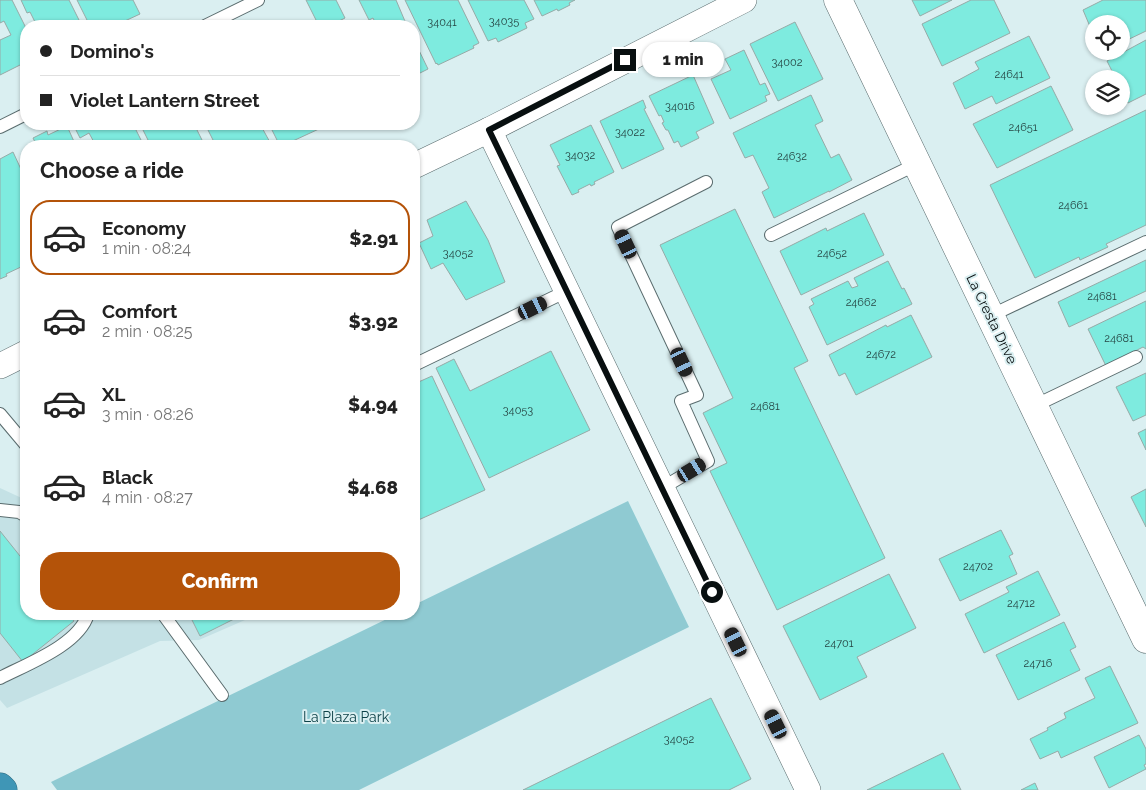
<!DOCTYPE html>
<html lang="en">
<head>
<meta charset="utf-8">
<style>
	body { margin:0; font-family:Raleway,sans-serif; background:#f6f6f6; color:#222; height:100vh; display:flex; flex-direction:column; font-size:19px; white-space:nowrap }
	* { box-sizing:border-box; margin:0 }
	p { font-size:16px; color:#767676 }
	.icon { flex:none; width:28px; height:28px; fill:none; stroke:currentColor; stroke-width:2; stroke-linecap:round; stroke-linejoin:round }
	.map { position:relative; flex:1; overflow:hidden }
	.side { position:absolute; left:20px; top:140px; width:400px; height:480px; display:flex; flex-direction:column; background:#fff; border-radius:20px; box-shadow:0 1px 4px #0004 }
	.side>* { flex:none }
	.banner { position:absolute; left:20px; top:20px; width:400px; height:110px; border-radius:20px; box-shadow:0 1px 4px #0004; display:grid; align-content:center; height:110px; padding:0 20px; background:#fff }
	.buttons { position:absolute; left:1085px; top:15px; display:grid; gap:10px }
	.buttons a { display:grid; place-items:center; width:45px; height:45px; border-radius:50%; background:#fff; box-shadow:0 1px 4px #0004; font-size:25px }
	.end { position:absolute; width:22px; height:22px; margin:-11px; border:6px solid #080f10; background:#fff; box-shadow:0 0 0 2px #fff }
	.from { border-radius:50% }
	.bubble { position:absolute; height:35px; border-radius:18px; background:#fff; box-shadow:0 1px 4px #0004; font-size:16px; font-weight:800; line-height:35px; text-align:center }
	.car { position:absolute; width:15px; height:30px; margin:-15px -8px; border-radius:6px; box-shadow:0 0 4px 1px #0007; background:linear-gradient(#222 24%,#8ab4d8 0 40%,#222 0 76%,#8ab4d8 0 86%,#222 0) }
	.banner b { display:flex; align-items:center; gap:18px; height:48px; font-size:19px }
	.banner b+b { border-top:1px solid #e0e0e0 }
	.banner i { width:12px; height:12px; background:#222 }
	ul { padding:0; list-style:none }
	li { display:flex; align-items:center; gap:15px; height:75px; margin:0 10px 8px; padding:0 10px; border:2px solid transparent; border-radius:20px }
	li div { flex:1 }
	li b { display:block; font-size:19px }
	li em { font-style:normal; font-weight:800 }
	li.active { border-color:#b45309 }
	li>.icon { width:45px; height:45px; stroke-width:1.5 }
	h2 { padding:0 20px; font-size:22px; line-height:60px }
	.button { display:flex; gap:10px; margin-top:auto; padding:10px 20px }
	.button a { flex:1; height:58px; border-radius:20px; background:#b45309; color:#fff; font-size:20px; font-weight:800; line-height:58px; text-align:center }
	.map>svg:first-child { display:block }
	.built { fill:#c4e1e5 }
	.green { fill:#8fcad2 }
	.building { fill:#7eebdf; stroke:#96aaa7 }
	.lines { fill:none; stroke-linecap:round; stroke-linejoin:round }
	.lane-casing { stroke:#5a6c6e; stroke-width:14 }
	.street-casing { stroke:#5a6c6e; stroke-width:26 }
	.secondary-casing { stroke:#5a6c6e; stroke-width:29 }
	.highway-casing { stroke:#2c677c; stroke-width:29 }
	.lane { stroke:#fff; stroke-width:12 }
	.street { stroke:#fff; stroke-width:25 }
	.secondary { stroke:#fff; stroke-width:28 }
	.highway { stroke:#3f96b6; stroke-width:28 }
	.route { stroke:#080f10; stroke-width:6 }
	.labels { text-anchor:middle; dominant-baseline:central; stroke-width:4; stroke-linejoin:round; paint-order:stroke }
	.number-label { font-size:11px; fill:#264644 }
	.street-label { font-size:14px; fill:#080f10; stroke:#daeff1 }
	.park-label { font-size:14px; fill:#0e4248; stroke:#daeff1 }
</style>
</head>
<body>
<div class="map">
<svg width="1146" height="790" viewBox="0 0 1146 790">
	<rect width="100%" height="100%" fill="#daeff1"/>
	<polygon class="built" points="0,488 26,500 26,614 259,614 199,640 160,641 7,708 0,700"/>
	<polygon class="green" points="628,501 689,627 359,790 57,790 51,782 397,614 414,614 414,605"/>
	<g class="building">
		<polygon points="0,0 12,0 26,28 26,62 0,75 0,40 11,35 4,21 0,23"/>
		<polygon points="21,0 69,0 82,26 37,26 30,12 27,13"/>
		<polygon points="77,0 133,0 140,14 114,26 90,26"/>
		<polygon points="306,0 336,0 345,18 329,26 319,26"/>
		<polygon points="359,0 396,0 407,26 377,26 373,18 369,20"/>
		<polygon points="405,0 458,0 479,43 473,46 474,48 438,65 437,63 436,64"/>
		<polygon points="468,0 524,0 534,19 525,23 527,28 498,42 496,38 488,41"/>
		<polygon points="534,0 575,0 569,3 570,5 558,11 557,9 542,16"/>
		<polygon points="912,0 952,0 920,16"/>
		<polygon points="971,0 994,0 1010,33 942,66 922,24"/>
		<polygon points="1103,0 1146,0 1146,31 1121,43 1121,24 1094,24 1094,36 1083,10"/>
		<polygon points="795,22 823,79 778,101 750,44"/>
		<polygon points="1029,36 1050,78 996,104 992,96 965,109 953,83 979,69 975,62"/>
		<polygon points="414,40 428,69 414,76"/>
		<polygon points="1146,40 1146,94 1128,103 1121,89 1121,79 1116,79 1107,61"/>
		<polygon points="744,50 760,85 765,83 770,94 765,96 767,101 730,119 711,79 731,70 725,59"/>
		<polygon points="693,75 714,123 696,132 699,138 681,147 678,141 674,143 668,130 666,130 662,123 664,122 661,115 659,116 649,96"/>
		<polygon points="1051,86 1073,130 997,168 973,124"/>
		<polygon points="811,95 823,121 815,125 831,158 839,154 852,180 829,192 829,191 774,218 762,192 769,188 753,155 745,158 733,133"/>
		<polygon points="643,100 646,108 644,109 664,149 622,169 600,121"/>
		<polygon points="1146,110 1146,225 1106,244 1108,247 1080,260 1079,257 1035,278 990,185"/>
		<polygon points="73,124 133,124 144,146 96,146 89,133 80,138"/>
		<polygon points="140,124 194,124 205,146 151,146"/>
		<polygon points="205,124 260,124 272,146 216,146"/>
		<polygon points="269,124 319,124 321,128 282,146 281,144 279,144"/>
		<polygon points="591,125 614,172 594,182 595,184 591,186 590,184 578,190 579,192 572,195 557,166 560,165 550,145"/>
		<polygon points="67,126 76,146 37,146 33,138 47,131 48,135"/>
		<polygon points="13,152 26,180 26,266 23,267 23,266 6,274 7,276 0,279 0,159"/>
		<polygon points="466,201 488,240 505,282 466,300 443,263 431,269 419,243 433,236 427,220"/>
		<polygon points="735,209 808,361 794,368 885,558 777,610 710,471 727,463 703,413 733,398 660,245"/>
		<polygon points="864,213 884,255 801,295 780,251 826,228 827,231"/>
		<polygon points="1146,260 1146,291 1069,327 1058,302"/>
		<polygon points="888,261 902,289 904,288 912,304 827,345 809,307 814,304 811,299 848,281 852,288 858,286 854,278"/>
		<polygon points="1146,301 1146,349 1143,347 1106,366 1088,329"/>
		<polygon points="911,315 932,357 856,395 845,373 839,376 829,355 886,325 887,327"/>
		<polygon points="551,351 590,430 489,478 436,368 454,359 470,391"/>
		<polygon points="1146,373 1146,415 1133,421 1116,387"/>
		<polygon points="432,376 485,490 414,522 414,384"/>
		<polygon points="1146,429 1146,450 1138,433"/>
		<polygon points="1146,489 1146,527 1131,497"/>
		<polygon points="1001,530 1013,554 1009,556 1017,574 960,601 939,559"/>
		<polygon points="0,531 24,561 26,559 26,614 69,614 74,621 23,662 0,633"/>
		<polygon points="1038,571 1060,615 984,653 965,614 1009,592 1006,587"/>
		<polygon points="889,574 916,628 857,657 867,677 820,700 783,626"/>
		<polygon points="189,614 244,614 200,636"/>
		<polygon points="1064,622 1076,647 1070,650 1080,670 1018,700 996,655"/>
		<polygon points="1110,666 1138,723 1061,758 1058,751 1040,759 1030,739 1048,730 1047,728 1066,718 1064,713 1095,698 1085,678"/>
		<polygon points="711,698 751,779 729,790 523,790"/>
		<polygon points="1139,735 1146,749 1146,764 1144,765 1146,769 1109,788 1094,757"/>
		<polygon points="943,753 961,790 867,790"/>
		<polygon points="1035,783 1038,790 1021,790"/>
	</g>
	<g class="lines">
		<defs>
			<g id="lane">
				<polyline points="205,26 258,0"/>
				<polyline points="0,127 26,114"/>
				<polyline points="771,235 917,164"/>
				<polyline points="990,316 1146,242"/>
				<polyline points="414,365 567,291"/>
				<polyline points="1034,406 1136,357"/>
				<polyline points="0,414 26,445"/>
				<polyline points="662,488 708,461 681,401 697,395 618,227 706,182"/>
				<polyline points="0,510 19,512 26,516"/>
				<polyline points="163,614 222,695"/>
				<path d="M0 678C27 664 79 645 88 614"/>
			</g>
			<g id="street">
				<polyline points="489,130 808,790"/>
				<polyline points="414,166 489,130 744,0"/>
				<polyline points="0,366 26,353"/>
			</g>
			<polyline id="secondary" points="838,0 1146,639"/>
			<polyline id="highway" points="0,787 3,790"/>
		</defs>
		<use href="#lane" class="lane-casing"/>
		<use href="#street" class="street-casing"/>
		<use href="#secondary" class="secondary-casing"/>
		<use href="#highway" class="highway-casing"/>
		<use href="#lane" class="lane"/>
		<use href="#street" class="street"/>
		<use href="#secondary" class="secondary"/>
		<use href="#highway" class="highway"/>
	</g>
	<g class="lines">
		<polyline class="route" points="625,60 489,130 712,592"/>
	</g>
	<g class="labels">
		<g class="number-label">
			<text x="504" y="21">34035</text>
			<text x="442" y="22">34041</text>
			<text x="787" y="62">34002</text>
			<text x="1009" y="74">24641</text>
			<text x="680" y="106">34016</text>
			<text x="1023" y="127">24651</text>
			<text x="630" y="132">34022</text>
			<text x="580" y="155">34032</text>
			<text x="792" y="156">24632</text>
			<text x="1073" y="205">24661</text>
			<text x="458" y="253">34052</text>
			<text x="832" y="253">24652</text>
			<text x="1102" y="296">24681</text>
			<text x="861" y="302">24662</text>
			<text x="1119" y="338">24681</text>
			<text x="881" y="354">24672</text>
			<text x="765" y="406">24681</text>
			<text x="518" y="410">34053</text>
			<text x="978" y="566">24702</text>
			<text x="1021" y="603">24712</text>
			<text x="839" y="643">24701</text>
			<text x="1038" y="663">24716</text>
			<text x="679" y="739">34052</text>
		</g>
		<g class="street-label">
			<text transform="translate(992 319) rotate(64)">La Cresta Drive</text>
		</g>
		<g class="park-label">
			<text x="346" y="717">La Plaza Park</text>
		</g>
	</g>
</svg>
<div class="buttons">
<a><svg class="icon" aria-label="locate" viewBox="0 0 24 24"><circle cx="12" cy="12" r="6"/><path d="M12 2v4M12 18v4M2 12h4M18 12h4"/></svg></a>
<a><svg class="icon" aria-label="layers" viewBox="0 0 24 24"><path d="M12 4l9 5-9 5-9-5zM3 14l9 5 9-5"/></svg></a>
</div>
<i class="end from" style="left:712px;top:592px"></i>
<i class="end" style="left:625px;top:60px"></i>
<div class="bubble" style="left:642px;top:42px;width:82px">1 min</div>
<i class="car" style="left:626px;top:244px;rotate:335deg"></i>
<i class="car" style="left:533px;top:308px;rotate:64deg"></i>
<i class="car" style="left:682px;top:362px;rotate:155deg"></i>
<i class="car" style="left:692px;top:470px;rotate:59deg"></i>
<i class="car" style="left:736px;top:642px;rotate:334deg"></i>
<i class="car" style="left:776px;top:724px;rotate:334deg"></i>
<div class="banner">
<b><i class="from"></i>Domino's</b>
<b><i></i>Violet Lantern Street</b>
</div>
<section class="side">
<h2>Choose a ride</h2>
<ul>
<li class="active"><svg class="icon" aria-label="car" viewBox="0 0 24 24"><path d="M5 17H2v-5l4-1 3-4h7l3 4 3 1v5h-3M9 17h6M6 11h13"/><circle cx="7" cy="17" r="2"/><circle cx="17" cy="17" r="2"/></svg><div><b>Economy</b><p>1 min · 08:24</p></div><em>$2.91</em></li>
<li><svg class="icon" aria-label="car" viewBox="0 0 24 24"><path d="M5 17H2v-5l4-1 3-4h7l3 4 3 1v5h-3M9 17h6M6 11h13"/><circle cx="7" cy="17" r="2"/><circle cx="17" cy="17" r="2"/></svg><div><b>Comfort</b><p>2 min · 08:25</p></div><em>$3.92</em></li>
<li><svg class="icon" aria-label="car" viewBox="0 0 24 24"><path d="M5 17H2v-5l4-1 3-4h7l3 4 3 1v5h-3M9 17h6M6 11h13"/><circle cx="7" cy="17" r="2"/><circle cx="17" cy="17" r="2"/></svg><div><b>XL</b><p>3 min · 08:26</p></div><em>$4.94</em></li>
<li><svg class="icon" aria-label="car" viewBox="0 0 24 24"><path d="M5 17H2v-5l4-1 3-4h7l3 4 3 1v5h-3M9 17h6M6 11h13"/><circle cx="7" cy="17" r="2"/><circle cx="17" cy="17" r="2"/></svg><div><b>Black</b><p>4 min · 08:27</p></div><em>$4.68</em></li>
</ul>
<div class="button"><a>Confirm</a></div>
</section>
</div>
</body>
</html>
